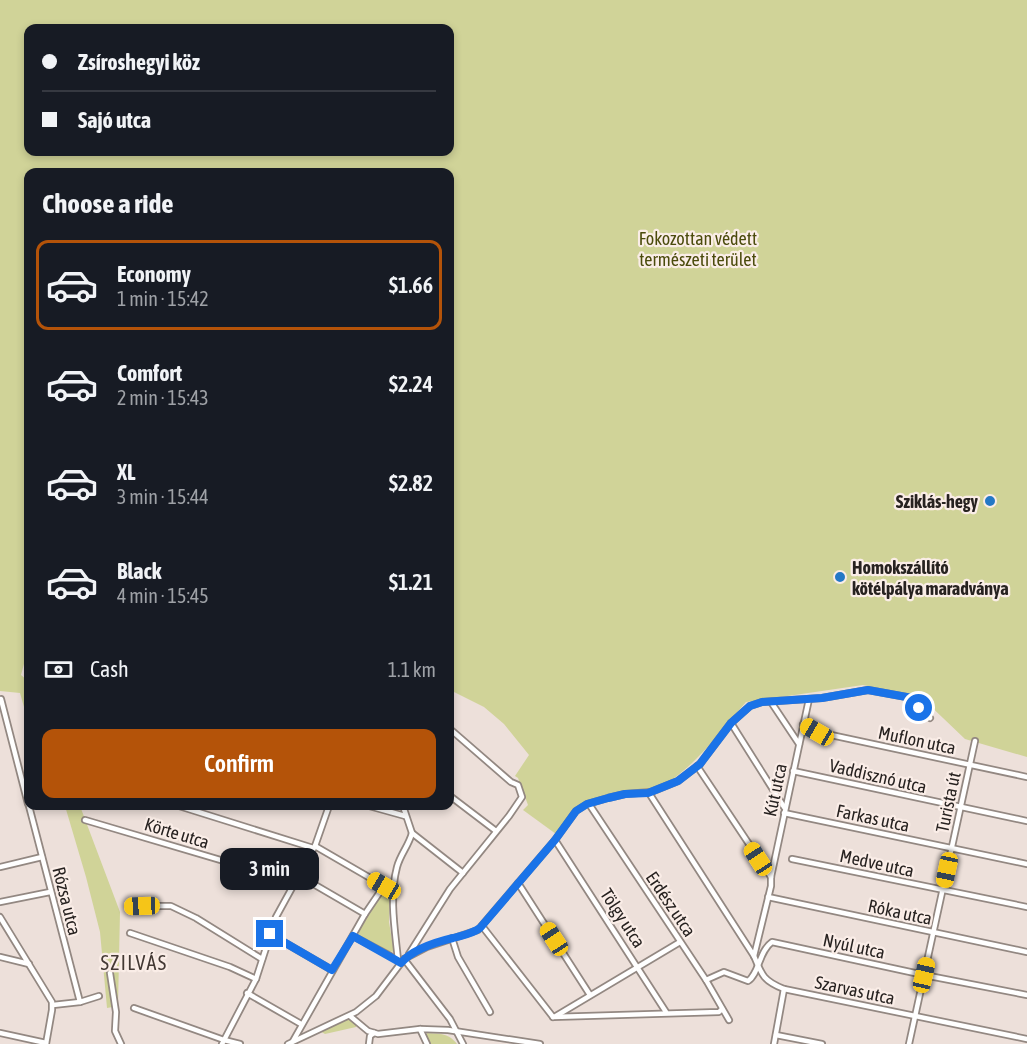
<!DOCTYPE html>
<html lang="en">
<head>
<meta charset="utf-8">
<style>
	body { margin:0; font-family:"Asap Condensed",sans-serif; background:#20242c; color:#f1f3f6; height:100vh; display:flex; flex-direction:column; font-size:22px; white-space:nowrap }
	* { box-sizing:border-box; margin:0 }
	p { font-size:20px; color:#9ea1a6 }
	.icon { flex:none; width:33px; height:33px; fill:none; stroke:currentColor; stroke-width:2; stroke-linecap:round; stroke-linejoin:round }
	.map { position:relative; flex:1; overflow:hidden }
	.side { position:absolute; left:24px; top:168px; width:430px; height:642px; display:flex; flex-direction:column; background:#171b24; border-radius:12px; box-shadow:0 3px 9px #0003 }
	.side>* { flex:none }
	.banner { position:absolute; left:24px; top:24px; width:430px; height:132px; border-radius:12px; box-shadow:0 3px 9px #0003; display:grid; align-content:center; height:132px; padding:0 18px; background:#171b24 }
	.end { position:absolute; width:27px; height:27px; margin:-14px; border:8px solid #1a73e8; background:#fff; box-shadow:0 0 0 3px #fff }
	.from { border-radius:50% }
	.bubble { position:absolute; height:42px; border-radius:12px; background:#171b24; box-shadow:0 3px 9px #0003; font-size:20px; font-weight:600; line-height:42px; text-align:center }
	.car { position:absolute; width:18px; height:36px; margin:-18px -9px; border-radius:8px; box-shadow:0 0 4px 2px #0007; background:linear-gradient(#f5c518 24%,#345 0 40%,#f5c518 0 76%,#345 0 86%,#f5c518 0) }
	.banner b { display:flex; align-items:center; gap:21px; height:57px; font-size:22px }
	.banner b+b { border-top:2px solid #363941 }
	.banner i { width:15px; height:15px; background:#f1f3f6 }
	ul { padding:0; list-style:none }
	li { display:flex; align-items:center; gap:18px; height:90px; margin:0 12px 9px; padding:0 6px; border:3px solid transparent; border-radius:12px }
	li div { flex:1 }
	li b { display:block; font-size:22px }
	li em { font-style:normal; font-weight:600 }
	li.current { border-color:#b45309 }
	li>.icon { width:54px; height:54px; stroke-width:1.5 }
	h2 { padding:0 18px; font-size:27px; line-height:72px }
	.pay { display:flex; align-items:center; gap:15px; height:66px; padding:0 18px; font-size:22px }
	.pay p { margin-inline-start:auto }
	.action { display:flex; gap:12px; margin-top:auto; padding:12px 18px }
	.action a { flex:1; height:69px; border-radius:12px; background:#b45309; color:#fff; font-size:24px; font-weight:600; line-height:69px; text-align:center }
	.map>svg:first-child { display:block }
	.green { fill:#d0d398; fill-rule:evenodd }
	.lines { fill:none; stroke-linecap:round; stroke-linejoin:round }
	.street-casing { stroke:#938882; stroke-width:8 }
	.street { stroke:#fff; stroke-width:4.5 }
	.route { stroke:#1a73e8; stroke-width:8 }
	.poi-dot { fill:#2478c6; stroke:#faede7; stroke-width:2 }
	.labels { text-anchor:middle; dominant-baseline:central; stroke-width:4.5; stroke-linejoin:round; paint-order:stroke }
	.park-label { font-size:18px; fill:#4b4b0c; stroke:#faede7 }
	.poi-label { font-size:18px; font-weight:bold; fill:#272220; stroke:#faede7; text-anchor:end }
	.street-label { font-size:18px; fill:#272220; stroke:#faede7 }
	.neighbourhood-label { font-size:20px; letter-spacing:1.5px; fill:#433934; stroke:#faede7 }
</style>
</head>
<body>
<div class="map">
<svg width="1027" height="1044" viewBox="0 0 1027 1044">
	<rect width="100%" height="100%" fill="#ede0da"/>
	<g class="green">
		<path d="M0 0H1027V757L965 739 921 697 863 685 746 702C719 733 696 766 661 787 651 793 640 791 629 792 597 794 573 807 556 834L523 810 528 805 518 778 515 776 529 755 504 724 484 707 450 690V172H28V649L21 675 28 681V721L20 693 0 691ZM28 28H450V152H28Z"/>
		<polygon points="65,806 80,806 120,912 118,1006 107,1008 100,932 86,877"/>
		<polygon points="384,890 390,894 389,922 394,952 388,951 359,935 359,931"/>
		<polygon points="346,1018 353,1019 357,1024 356,1027 325,1034 320,1031"/>
		<path d="M427 1033C440 1034 449 1033 457 1044H430L426 1036Z"/>
	</g>
	<g class="lines">
		<defs>
			<g id="street">
				<polyline points="1,699 28,804"/>
				<polyline points="771,702 799,744"/>
				<polyline points="731,723 784,807"/>
				<polyline points="803,724 817,732 1027,777"/>
				<polyline points="697,766 771,877"/>
				<polyline points="793,771 1027,821"/>
				<path d="M649 793 754 956C762 976 764 981 784 989L1027 1039"/>
				<polyline points="450,796 496,831"/>
				<polyline points="589,804 706,980 729,1020"/>
				<polyline points="29,806 80,1002"/>
				<polyline points="179,806 313,848"/>
				<polyline points="369,806 405,816"/>
				<polyline points="784,813 1027,864"/>
				<polyline points="85,820 295,882"/>
				<polyline points="412,833 463,873"/>
				<polyline points="555,840 666,1012"/>
				<polyline points="315,846 384,886"/>
				<polyline points="792,859 1027,907"/>
				<polyline points="0,867 42,857"/>
				<polyline points="298,875 365,914"/>
				<polyline points="518,883 590,995"/>
				<polyline points="768,897 1027,952"/>
				<polyline points="0,902 50,892"/>
				<polyline points="129,906 171,906 196,918 262,959"/>
				<polyline points="0,917 52,1002 52,1010 46,1044"/>
				<polyline points="482,926 553,1017"/>
				<polyline points="130,933 230,967 256,979"/>
				<polyline points="270,934 332,970"/>
				<polyline points="353,936 398,960"/>
				<polyline points="452,938 458,957 490,1012"/>
				<polyline points="409,954 450,889 509,816 522,797 518,785 511,782 450,729"/>
				<polyline points="754,956 771,886 771,877 809,699"/>
				<polyline points="0,957 29,964"/>
				<polyline points="404,959 450,1019 463,1044"/>
				<path d="M401 963 398 960C395 930 389 897 397 867 400 855 409 845 412 833L403 806"/>
				<polyline points="110,973 116,1012 115,1031 121,1044"/>
				<path d="M706 980 724 972 748 981C759 974 759 951 772 942L924 975 1027 995"/>
				<polyline points="247,993 301,1024"/>
				<polyline points="53,1005 80,1002 99,996"/>
				<polyline points="134,1008 224,1040 240,1044"/>
				<polyline points="350,1016 368,1031 378,1034 420,1029 448,1030 540,1044"/>
				<polyline points="556,1016 680,942"/>
				<polyline points="553,1017 719,1012 722,1009"/>
				<polyline points="420,1029 427,1044"/>
				<polyline points="0,1033 46,1043"/>
				<polyline points="776,1035 822,1044"/>
				<polyline points="293,1041 365,914 384,886 393,890"/>
				<polyline points="222,1044 256,979 276,917 315,846 329,806"/>
				<polyline points="288,1044 356,1012 376,996 404,959 427,947 478,930 555,840 576,811 587,804 608,798 625,794 651,792 678,781 700,764 731,723 750,706 762,702 822,698 868,690 912,698 917,707 930,718"/>
				<polyline points="369,1044 370,1036 374,1033"/>
				<polyline points="774,1044 784,989"/>
				<polyline points="909,1044 975,741"/>
			</g>
		</defs>
		<use href="#street" class="street-casing"/>
		<use href="#street" class="street"/>
	</g>
	<g class="lines">
		<path class="route" d="M270 934 332 970 353 936 401 963C413 949 436 942 453 938 463 935 472 934 480 928L555 840 576 811 587 804 608 798 625 794 648 793 678 781 700 764 731 723 750 706 762 702 822 698 868 690 912 698 919 708"/>
	</g>
	<g class="poi-dot">
		<circle cx="990" cy="501" r="6"/>
		<circle cx="840" cy="577" r="6"/>
	</g>
	<g class="labels">
		<g class="park-label">
			<text x="698" y="238">Fokozottan védett<tspan x="698" dy="21">természeti terület</tspan></text>
		</g>
		<g class="poi-label">
			<text x="978" y="501">Sziklás-hegy</text>
			<text x="852" y="567" text-anchor="start">Homokszállító<tspan x="852" dy="21">kötélpálya maradványa</tspan></text>
		</g>
		<g class="street-label">
			<text transform="translate(917 740) rotate(12)">Muflon utca</text>
			<text transform="translate(878 776) rotate(13)">Vaddisznó utca</text>
			<text transform="translate(775 790) rotate(-78)">Kút utca</text>
			<text transform="translate(948 802) rotate(-78)">Turista út</text>
			<text transform="translate(873 818) rotate(12)">Farkas utca</text>
			<text transform="translate(177 833) rotate(17)">Körte utca</text>
			<text transform="translate(877 863) rotate(12)">Medve utca</text>
			<text transform="translate(67 901) rotate(76)">Rózsa utca</text>
			<text transform="translate(671 904) rotate(56)">Erdész utca</text>
			<text transform="translate(900 912) rotate(12)">Róka utca</text>
			<text transform="translate(623 918) rotate(57)">Tölgy utca</text>
			<text transform="translate(854 946) rotate(12)">Nyúl utca</text>
			<text transform="translate(855 990) rotate(12)">Szarvas utca</text>
		</g>
		<g class="neighbourhood-label">
			<text x="134" y="962">SZILVÁS</text>
		</g>
	</g>
</svg>
<i class="end from" style="left:919px;top:708px"></i>
<i class="end" style="left:270px;top:934px"></i>
<div class="bubble" style="left:220px;top:848px;width:99px">3 min</div>
<i class="car" style="left:817px;top:732px;rotate:300deg"></i>
<i class="car" style="left:758px;top:859px;rotate:327deg"></i>
<i class="car" style="left:947px;top:870px;rotate:192deg"></i>
<i class="car" style="left:384px;top:886px;rotate:300deg"></i>
<i class="car" style="left:142px;top:906px;rotate:268deg"></i>
<i class="car" style="left:554px;top:939px;rotate:327deg"></i>
<i class="car" style="left:924px;top:975px;rotate:13deg"></i>
<div class="banner">
<b><i class="from"></i>Zsíroshegyi köz</b>
<b><i></i>Sajó utca</b>
</div>
<section class="side">
<h2>Choose a ride</h2>
<ul>
<li class="current"><svg class="icon" aria-label="car" viewBox="0 0 24 24"><path d="M5 17H2v-5l4-1 3-4h7l3 4 3 1v5h-3M9 17h6M6 11h13"/><circle cx="7" cy="17" r="2"/><circle cx="17" cy="17" r="2"/></svg><div><b>Economy</b><p>1 min · 15:42</p></div><em>$1.66</em></li>
<li><svg class="icon" aria-label="car" viewBox="0 0 24 24"><path d="M5 17H2v-5l4-1 3-4h7l3 4 3 1v5h-3M9 17h6M6 11h13"/><circle cx="7" cy="17" r="2"/><circle cx="17" cy="17" r="2"/></svg><div><b>Comfort</b><p>2 min · 15:43</p></div><em>$2.24</em></li>
<li><svg class="icon" aria-label="car" viewBox="0 0 24 24"><path d="M5 17H2v-5l4-1 3-4h7l3 4 3 1v5h-3M9 17h6M6 11h13"/><circle cx="7" cy="17" r="2"/><circle cx="17" cy="17" r="2"/></svg><div><b>XL</b><p>3 min · 15:44</p></div><em>$2.82</em></li>
<li><svg class="icon" aria-label="car" viewBox="0 0 24 24"><path d="M5 17H2v-5l4-1 3-4h7l3 4 3 1v5h-3M9 17h6M6 11h13"/><circle cx="7" cy="17" r="2"/><circle cx="17" cy="17" r="2"/></svg><div><b>Black</b><p>4 min · 15:45</p></div><em>$1.21</em></li>
</ul>
<div class="pay"><svg class="icon" aria-label="cash" viewBox="0 0 24 24"><path d="M3 7h18v10H3z"/><circle cx="12" cy="12" r="2"/></svg>Cash<p>1.1 km</p></div>
<div class="action"><a>Confirm</a></div>
</section>
</div>
</body>
</html>
